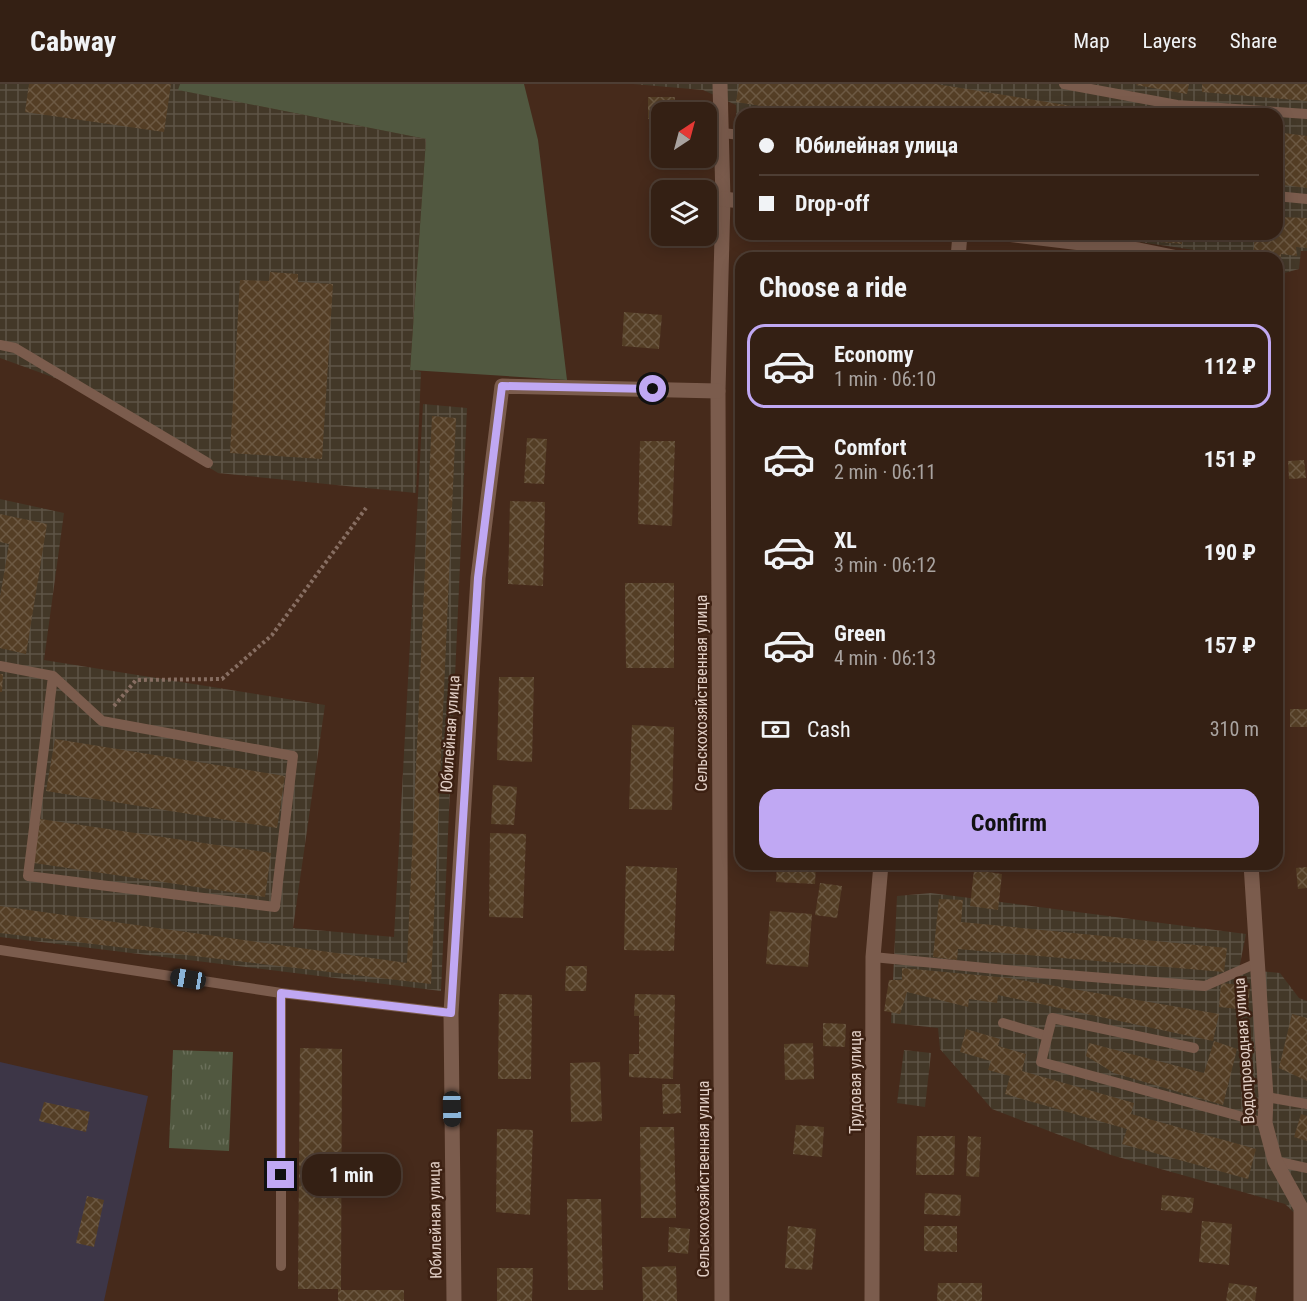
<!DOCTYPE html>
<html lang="en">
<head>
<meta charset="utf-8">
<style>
	body { margin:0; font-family:"Roboto Condensed",sans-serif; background:#3c281d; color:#f1f3f6; height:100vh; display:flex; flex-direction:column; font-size:22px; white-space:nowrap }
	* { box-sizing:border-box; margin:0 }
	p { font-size:20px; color:#a9a3a0 }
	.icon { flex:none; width:33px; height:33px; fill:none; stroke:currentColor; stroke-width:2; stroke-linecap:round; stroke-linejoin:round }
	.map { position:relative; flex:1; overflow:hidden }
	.panel { position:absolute; left:735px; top:168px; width:548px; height:618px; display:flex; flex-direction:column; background:#342014; border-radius:18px; box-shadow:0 3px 15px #0003,0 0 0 2px #4e3e34 }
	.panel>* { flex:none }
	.banner { position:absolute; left:735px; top:24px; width:548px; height:132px; border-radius:18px; box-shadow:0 3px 15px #0003,0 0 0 2px #4e3e34; display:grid; align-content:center; height:132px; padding:0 24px; background:#342014 }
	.needle { width:39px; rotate:36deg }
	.buttons { position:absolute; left:651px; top:18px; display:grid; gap:12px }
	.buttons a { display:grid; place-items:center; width:66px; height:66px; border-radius:12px; background:#342014; box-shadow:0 3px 15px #0003,0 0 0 2px #4e3e34; font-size:30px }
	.end { position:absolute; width:27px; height:27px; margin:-14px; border:8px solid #c0a8f3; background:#111; box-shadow:0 0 0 3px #111 }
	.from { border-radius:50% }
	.bubble { position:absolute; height:42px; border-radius:18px; background:#342014; box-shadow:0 3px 15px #0003,0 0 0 2px #4e3e34; font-size:20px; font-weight:700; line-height:42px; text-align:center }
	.car { position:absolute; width:18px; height:36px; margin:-18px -9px; border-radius:8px; box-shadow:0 0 4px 2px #0007; background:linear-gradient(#222 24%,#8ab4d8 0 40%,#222 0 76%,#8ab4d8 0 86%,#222 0) }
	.banner b { display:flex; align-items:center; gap:21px; height:57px; font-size:22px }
	.banner b+b { border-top:2px solid #4e3e34 }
	.banner i { width:15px; height:15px; background:#f1f3f6 }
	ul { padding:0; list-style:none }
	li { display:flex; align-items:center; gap:18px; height:84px; margin:0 12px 9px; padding:0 12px; border:3px solid transparent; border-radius:18px }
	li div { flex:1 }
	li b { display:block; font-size:22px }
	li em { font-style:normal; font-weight:700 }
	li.selected { border-color:#c0a8f3 }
	li>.icon { width:54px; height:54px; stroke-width:1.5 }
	h2 { padding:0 24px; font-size:27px; line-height:72px }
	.pay { display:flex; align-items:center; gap:15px; height:66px; padding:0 24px; font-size:22px }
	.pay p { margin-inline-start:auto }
	.button { display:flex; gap:12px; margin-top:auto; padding:12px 24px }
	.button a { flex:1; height:69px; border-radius:18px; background:#c0a8f3; color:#111; font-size:24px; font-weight:700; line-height:69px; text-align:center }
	header { display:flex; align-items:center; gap:36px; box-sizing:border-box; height:84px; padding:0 30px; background:#342014; border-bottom:2px solid #4e3e34 }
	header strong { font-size:28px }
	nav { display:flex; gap:33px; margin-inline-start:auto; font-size:21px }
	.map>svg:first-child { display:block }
	.industrial { fill:url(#industrial-grid) }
	.education { fill:#3d3647 }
	.grass { fill:url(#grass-tufts) }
	.garden { fill:#515840 }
	.building { fill:url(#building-cross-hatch) }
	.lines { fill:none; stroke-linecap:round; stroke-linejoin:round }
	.path { stroke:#876e62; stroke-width:4; stroke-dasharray:3 3; stroke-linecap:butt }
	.service { stroke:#7b5c4d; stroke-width:10 }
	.minor { stroke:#7b5c4d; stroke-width:15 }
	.route { stroke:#c0a8f3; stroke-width:8 }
	.labels { text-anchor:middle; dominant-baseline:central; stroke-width:5; stroke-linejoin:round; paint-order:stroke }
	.street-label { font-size:16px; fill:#e0cdc4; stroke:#3c2012 }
</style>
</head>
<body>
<header>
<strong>Cabway</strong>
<nav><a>Map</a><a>Layers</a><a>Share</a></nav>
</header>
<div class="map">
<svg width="1307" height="1217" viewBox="0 0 1307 1217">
	<defs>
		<pattern id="industrial-grid" width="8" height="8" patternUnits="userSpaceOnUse" patternTransform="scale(1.5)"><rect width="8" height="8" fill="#433828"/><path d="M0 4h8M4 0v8" fill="none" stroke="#5e5446"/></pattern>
		<pattern id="grass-tufts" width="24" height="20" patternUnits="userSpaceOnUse" patternTransform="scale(1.5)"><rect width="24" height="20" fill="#515840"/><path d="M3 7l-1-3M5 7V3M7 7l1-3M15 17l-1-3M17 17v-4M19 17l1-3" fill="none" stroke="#6a6f5a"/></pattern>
		<pattern id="building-cross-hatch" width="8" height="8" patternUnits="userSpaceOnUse" patternTransform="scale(1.5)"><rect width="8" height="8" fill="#543e25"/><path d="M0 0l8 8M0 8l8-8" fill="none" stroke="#6c5943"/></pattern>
	</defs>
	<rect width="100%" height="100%" fill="#462a1b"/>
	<g class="industrial">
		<polygon points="0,0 180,0 179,6 426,55 410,285 421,288 416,409 218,389 80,303 0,274"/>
		<polygon points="633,0 1307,0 1307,167 1301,167 1299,185 1277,191 1276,174 1216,174 1208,168 1133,157 1124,150 1276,150 1276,30 741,30 741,107 738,107 736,21 703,6"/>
		<polygon points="423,320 467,324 441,907 0,853 0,415 64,429 44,576 325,621 293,844 394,853"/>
		<polygon points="931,809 1246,850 1239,885 1280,889 1299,914 1307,917 1307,1141 1285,1120 1111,1071 992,1025 940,965 938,944 891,939 897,812"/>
		<polygon points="904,966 931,969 925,1023 897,1019"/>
	</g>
	<polygon class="education" points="0,978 148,1012 104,1217 0,1217"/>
	<polygon class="grass" points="173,966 233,968 229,1067 169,1064"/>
	<polygon class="garden" points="180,0 524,0 538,56 567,296 410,286 426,55 178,6"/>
	<g class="building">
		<polygon points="29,0 171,0 164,48 25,28"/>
		<polygon points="739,0 936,0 1115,29 1115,30 812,30 736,18"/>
		<polygon points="1137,0 1189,0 1187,10 1136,1"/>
		<polygon points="1202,0 1307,0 1307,17 1202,8"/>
		<polygon points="648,13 675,13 674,28 662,28 662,36 648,35"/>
		<polygon points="1276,48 1307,52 1307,104 1276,100"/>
		<polygon points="1276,133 1307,134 1307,164 1296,163 1297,172 1281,170 1280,185 1276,185 1276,174 1253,174 1255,150 1276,150"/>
		<polygon points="1135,150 1182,150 1182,160 1135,156"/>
		<polygon points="270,188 298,190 298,198 333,200 322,375 230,369 240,196 269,197"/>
		<polygon points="624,228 662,231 659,265 622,262"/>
		<polygon points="432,332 456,334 431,900 0,849 0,822 407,879"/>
		<polygon points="527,354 547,355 544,400 524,399"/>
		<polygon points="640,357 675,357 672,442 638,440"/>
		<polygon points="1304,376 1306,394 1289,395 1288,377"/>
		<polygon points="510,417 545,418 543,502 508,500"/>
		<polygon points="0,430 47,440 26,570 0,564 0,513 9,460 0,458"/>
		<polygon points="625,499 674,499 674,584 626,584"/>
		<polygon points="0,590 3,590 2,608 0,608"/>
		<polygon points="499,593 534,593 532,678 497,676"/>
		<rect x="1290" y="625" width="17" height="18"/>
		<polygon points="632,641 674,643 672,726 629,725"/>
		<polygon points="55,655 285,692 277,744 46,707"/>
		<polygon points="493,701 517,703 514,741 491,740"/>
		<polygon points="40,735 271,769 265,813 34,779"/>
		<polygon points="490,749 526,750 523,834 489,833"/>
		<polygon points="777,780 816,780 815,800 776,798"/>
		<polygon points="626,782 677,784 674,867 624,866"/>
		<polygon points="1307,783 1307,804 1298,805 1296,784"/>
		<polygon points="974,786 1002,790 998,826 970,822"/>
		<polygon points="820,799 842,802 837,834 815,831"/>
		<polygon points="939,815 963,816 961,838 1227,864 1224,888 958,865 957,876 933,873"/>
		<polygon points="770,827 812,830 808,883 766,880"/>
		<polygon points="566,882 587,882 586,907 565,907"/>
		<polygon points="902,884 1009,894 1219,930 1213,957 998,911 997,919 969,915 968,923 907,908 900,930 884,927 889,896 902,896"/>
		<polygon points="1221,899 1250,902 1248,926 1219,923"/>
		<polygon points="499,910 532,911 531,995 498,995"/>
		<polygon points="635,910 675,911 673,995 629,993 629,970 639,970 639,932 634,932"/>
		<polygon points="1292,930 1307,934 1307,997 1279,984"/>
		<polygon points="823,939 846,940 845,963 823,962"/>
		<polygon points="966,945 1000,955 998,962 1026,970 1022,987 1134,1019 1131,1030 1256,1065 1248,1095 1122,1060 1127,1045 1005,1010 1010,992 988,986 991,977 960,968"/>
		<polygon points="1214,957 1237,965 1223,1021 1114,989 1086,972 1089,959 1204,989"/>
		<polygon points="813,959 814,995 785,996 784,960"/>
		<polygon points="300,964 342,965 341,1206 404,1206 404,1217 338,1217 338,1205 298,1205"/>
		<polygon points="600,978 602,1037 571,1038 570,979"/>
		<polygon points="662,1000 680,1000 681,1029 663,1030"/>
		<polygon points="44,1018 90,1028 86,1048 39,1037"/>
		<polygon points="1301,1030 1307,1032 1307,1057 1294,1053"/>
		<polygon points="796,1041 824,1043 822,1073 793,1070"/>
		<polygon points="640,1043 674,1043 676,1134 641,1134"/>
		<polygon points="497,1045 533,1046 530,1131 496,1128"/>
		<polygon points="917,1052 955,1052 954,1091 916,1091"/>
		<polygon points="968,1052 981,1053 979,1093 966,1092"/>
		<polygon points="925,1109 961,1111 960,1132 924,1130"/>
		<polygon points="1162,1111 1194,1114 1192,1129 1161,1126"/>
		<polygon points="87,1112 104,1116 94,1163 76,1159"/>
		<polygon points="567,1115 601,1115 603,1206 568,1206"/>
		<polygon points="1202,1137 1232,1140 1229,1181 1199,1178"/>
		<polygon points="788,1142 816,1145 812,1186 785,1184"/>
		<polygon points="924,1142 957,1142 957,1168 924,1167"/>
		<polygon points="669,1143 690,1145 688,1170 668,1168"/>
		<polygon points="676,1182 677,1217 643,1217 642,1183"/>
		<polygon points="497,1184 533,1184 532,1217 497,1217"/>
		<polygon points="938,1199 982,1199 982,1217 937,1217"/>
		<polygon points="1229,1199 1257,1203 1255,1217 1226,1217"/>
	</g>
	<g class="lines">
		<polyline class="path" points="114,622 136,596 222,595 272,551 366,424"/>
		<g class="service">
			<polyline points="1064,0 1177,21 1307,30"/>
			<polyline points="722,49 741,51"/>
			<polyline points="1276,112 1307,115"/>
			<polyline points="0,261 15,264 208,379"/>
			<polyline points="0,582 53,592 102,637 293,672 275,823 28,792 53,592"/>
			<polyline points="0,866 281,909 451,929"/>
			<polyline points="873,873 1016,887 1205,902 1257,879"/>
			<polyline points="1003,939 1047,952"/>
			<polyline points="1194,964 1052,934 1041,978 1265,1039"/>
			<polyline points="1266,1013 1307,1020"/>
			<polyline points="1275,1077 1307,1084"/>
			<polyline points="281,1182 281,909"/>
		</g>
		<g class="minor">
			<polyline points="720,0 723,115 718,307 722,1217"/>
			<polyline points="723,115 741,117"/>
			<polyline points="1007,150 1139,166 1178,174"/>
			<polyline points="958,174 960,150"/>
			<polyline points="1251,780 1266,1013 1265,1039 1275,1077 1301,1124 1301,1217"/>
			<polyline points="454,1217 451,929 478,494 502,302 718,307"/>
			<polyline points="872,1217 873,873 881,780"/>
		</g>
	</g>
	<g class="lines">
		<polyline class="route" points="281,1091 281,909 451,929 478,494 502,302 653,305"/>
	</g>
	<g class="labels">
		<g class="street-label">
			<text transform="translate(701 609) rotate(-90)">Сельскохозяйственная улица</text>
			<text transform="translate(450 650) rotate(-86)">Юбилейная улица</text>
			<text transform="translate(1244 967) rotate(-94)">Водопроводная улица</text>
			<text transform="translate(855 998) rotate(-90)">Трудовая улица</text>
			<text transform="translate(703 1095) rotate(-90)">Сельскохозяйственная улица</text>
			<text transform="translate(435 1136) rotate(-91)">Юбилейная улица</text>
		</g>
	</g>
</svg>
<div class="buttons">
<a><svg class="needle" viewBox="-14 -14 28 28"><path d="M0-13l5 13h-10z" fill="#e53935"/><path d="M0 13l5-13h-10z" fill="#a9a3a0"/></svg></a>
<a><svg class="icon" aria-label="layers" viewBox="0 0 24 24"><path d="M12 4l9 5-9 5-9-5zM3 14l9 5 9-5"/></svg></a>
</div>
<i class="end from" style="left:653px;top:305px"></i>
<i class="end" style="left:281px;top:1091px"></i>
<div class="bubble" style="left:302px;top:1070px;width:99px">1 min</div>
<i class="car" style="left:188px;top:895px;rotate:279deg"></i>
<i class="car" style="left:452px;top:1025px;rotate:179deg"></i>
<div class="banner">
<b><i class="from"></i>Юбилейная улица</b>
<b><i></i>Drop-off</b>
</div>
<section class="panel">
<h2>Choose a ride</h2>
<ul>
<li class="selected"><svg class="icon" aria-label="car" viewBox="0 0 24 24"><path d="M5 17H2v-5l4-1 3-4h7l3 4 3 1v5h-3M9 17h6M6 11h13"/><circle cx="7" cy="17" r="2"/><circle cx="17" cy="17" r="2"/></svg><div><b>Economy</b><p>1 min · 06:10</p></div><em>112 ₽</em></li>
<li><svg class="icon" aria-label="car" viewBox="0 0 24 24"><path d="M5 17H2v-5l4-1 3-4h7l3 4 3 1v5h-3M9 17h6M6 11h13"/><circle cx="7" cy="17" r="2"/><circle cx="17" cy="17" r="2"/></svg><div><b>Comfort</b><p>2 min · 06:11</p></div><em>151 ₽</em></li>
<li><svg class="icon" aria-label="car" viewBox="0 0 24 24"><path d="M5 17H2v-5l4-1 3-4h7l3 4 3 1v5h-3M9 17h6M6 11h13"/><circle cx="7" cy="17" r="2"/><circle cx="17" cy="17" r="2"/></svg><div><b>XL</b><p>3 min · 06:12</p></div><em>190 ₽</em></li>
<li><svg class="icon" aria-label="car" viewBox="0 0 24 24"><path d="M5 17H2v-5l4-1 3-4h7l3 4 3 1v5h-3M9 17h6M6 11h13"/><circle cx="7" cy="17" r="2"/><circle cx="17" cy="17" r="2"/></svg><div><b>Green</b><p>4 min · 06:13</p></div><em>157 ₽</em></li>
</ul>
<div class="pay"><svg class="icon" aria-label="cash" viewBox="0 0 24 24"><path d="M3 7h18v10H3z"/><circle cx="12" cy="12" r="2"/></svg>Cash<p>310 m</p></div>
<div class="button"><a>Confirm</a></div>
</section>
</div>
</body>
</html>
